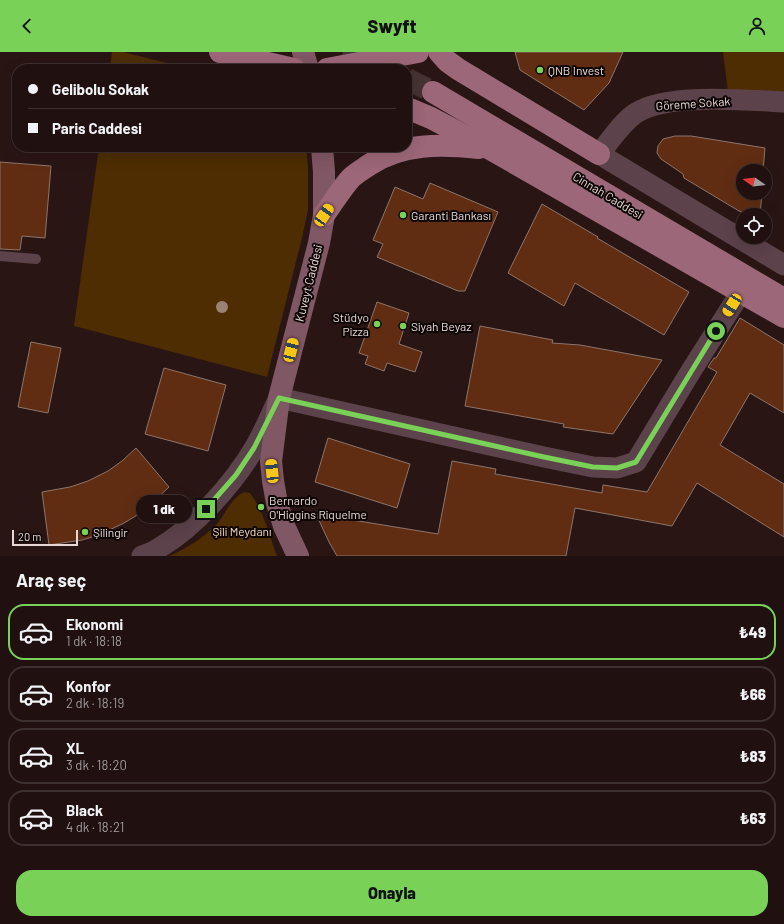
<!DOCTYPE html>
<html lang="tr">
<head>
<meta charset="utf-8">
<style>
	body { margin:0; font-family:Barlow,sans-serif; background:#281919; color:#f1f3f6; height:100vh; display:flex; flex-direction:column; font-size:15px; white-space:nowrap }
	* { box-sizing:border-box; margin:0 }
	p { font-size:13px; color:#a29d9f }
	.icon { flex:none; width:22px; height:22px; fill:none; stroke:currentColor; stroke-width:2; stroke-linecap:round; stroke-linejoin:round }
	.map { position:relative; height:504px; overflow:hidden }
	.panel { display:flex; flex-direction:column; background:#201010; flex:1 }
	.panel>* { flex:none }
	.hud { position:absolute; left:12px; top:12px; width:400px; height:88px; border-radius:16px; box-shadow:0 4px 16px #0002,0 0 0 1px #3d3030; display:grid; align-content:center; height:88px; padding:0 16px; background:#201010 }
	.needle { width:26px; rotate:284deg }
	.buttons { position:absolute; left:736px; top:112px; display:grid; gap:8px }
	.buttons a { display:grid; place-items:center; width:36px; height:36px; border-radius:50%; background:#201010; box-shadow:0 4px 16px #0002,0 0 0 1px #3d3030; font-size:20px }
	.scale { position:absolute; left:12px; bottom:10px; width:66px; box-sizing:border-box; padding-left:4px; border:2px solid #e7d8d7; border-top:0; font-size:11px; line-height:14px; white-space:nowrap; color:#e7d8d7; -webkit-text-stroke:3px #0c0504; paint-order:stroke }
	.end { position:absolute; width:18px; height:18px; margin:-9px; border:5px solid #79d157; background:#111; box-shadow:0 0 0 2px #111 }
	.from { border-radius:50% }
	.bubble { position:absolute; height:28px; border-radius:14px; background:#201010; box-shadow:0 4px 16px #0002,0 0 0 1px #3d3030; font-size:13px; font-weight:800; line-height:28px; text-align:center }
	.car { position:absolute; width:12px; height:24px; margin:-12px -6px; border-radius:5px; box-shadow:0 0 3px 1px #0007; background:linear-gradient(#f5c518 24%,#345 0 40%,#f5c518 0 76%,#345 0 86%,#f5c518 0) }
	.hud b { display:flex; align-items:center; gap:14px; height:38px; font-size:15px }
	.hud b+b { border-top:1px solid #3d3030 }
	.hud i { width:10px; height:10px; background:#f1f3f6 }
	ul { padding:0; list-style:none }
	li { display:flex; align-items:center; gap:12px; height:56px; margin:0 8px 6px; padding:0 8px; border:2px solid #3d3030; border-radius:16px }
	li div { flex:1 }
	li b { display:block; font-size:15px }
	li em { font-style:normal; font-weight:800 }
	li.active { border-color:#79d157 }
	li>.icon { width:36px; height:36px; stroke-width:1.5 }
	h2 { padding:0 16px; font-size:18px; line-height:48px }
	.button { display:flex; gap:8px; margin-top:auto; padding:8px 16px }
	.button a { flex:1; height:46px; border-radius:16px; background:#79d157; color:#111; font-size:16px; font-weight:800; line-height:46px; text-align:center }
	header { display:flex; justify-content:space-between; align-items:center; height:52px; padding:0 16px; background:#79d157; color:#111; font-size:18px; font-weight:800 }
	.map>svg:first-child { display:block }
	.green { fill:#4d2d01 }
	.building { fill:#602d13; stroke:#8d756b }
	.lines { fill:none; stroke-linecap:round; stroke-linejoin:round }
	.primary-tunnel { stroke:#463232; stroke-width:22; stroke-dasharray:22 11; stroke-linecap:butt }
	.service { stroke:#5c424a; stroke-width:10 }
	.minor { stroke:#5c424a; stroke-width:21 }
	.secondary { stroke:#805764; stroke-width:22 }
	.primary { stroke:#9c6778; stroke-width:22 }
	.tree { fill:#9a8274 }
	.route { stroke:#79d157; stroke-width:5 }
	.poi-dot { fill:#79d157; stroke:#0c0504; stroke-width:1.5 }
	.labels { text-anchor:middle; dominant-baseline:central; stroke-width:4; stroke-linejoin:round; paint-order:stroke }
	.poi-label { font-size:12px; fill:#e7d8d7; stroke:#0c0504; text-anchor:start }
	.street-label { font-size:12px; fill:#e7d8d7; stroke:#0c0504 }
	.park-label { font-size:12px; fill:#f5dbc1; stroke:#0c0504 }
</style>
</head>
<body>
<header><svg class="icon" aria-label="back" viewBox="0 0 24 24"><path d="M15 5l-7 7 7 7"/></svg>Swyft<svg class="icon" aria-label="person" viewBox="0 0 24 24"><circle cx="12" cy="8" r="4"/><path d="M4 21q1-7 8-7t8 7"/></svg></header>
<div class="map">
<svg width="784" height="504" viewBox="0 0 784 504">
	<rect width="100%" height="100%" fill="#2a1515"/>
	<g class="green">
		<polygon points="112,0 123,0 191,17 110,17"/>
		<polygon points="723,0 784,0 784,50 729,47"/>
		<polygon points="99,95 306,95 308,115 308,158 302,186 267,325 74,274"/>
		<path d="M244 440 250 441C264 459 269 483 277 504H169C186 497 203 486 216 473 226 462 230 447 244 440Z"/>
	</g>
	<g class="building">
		<polygon points="515,0 623,0 609,31 584,58 520,18"/>
		<polygon points="675,84 691,84 765,96 763,119 743,119 743,141 762,141 760,163 750,163 739,159 684,126 683,122 661,107 657,101 658,94 663,87"/>
		<polygon points="0,110 51,114 45,186 22,184 20,198 0,197"/>
		<polygon points="430,131 498,160 465,239 458,239 377,205 383,192 373,188 395,135 423,147"/>
		<polygon points="542,152 598,185 597,186 689,240 664,283 575,231 564,254 508,221"/>
		<polygon points="377,250 409,261 399,292 422,300 415,320 387,311 384,319 365,312 368,304 359,301"/>
		<polygon points="740,266 784,293 784,361 750,341 720,393 784,432 784,485 697,431 672,474 575,456 566,504 337,504 329,490 316,462 438,482 452,409 496,417 495,422 602,441 603,433 647,440 717,320 708,315 714,306 716,306"/>
		<polygon points="480,274 553,288 552,291 580,293 662,308 613,382 563,375 564,372 465,354"/>
		<polygon points="31,290 61,296 48,361 18,355"/>
		<polygon points="164,316 226,333 208,399 145,382"/>
		<polygon points="328,386 410,412 397,456 315,430"/>
		<polygon points="136,396 169,435 144,459 124,471 99,483 82,488 49,493 42,440 70,435 88,429 108,419 122,409"/>
	</g>
	<g class="lines">
		<g class="primary-tunnel">
			<polyline points="343,0 376,12"/>
			<polyline points="407,27 433,40"/>
		</g>
		<polyline class="service" points="0,204 36,207"/>
		<g class="minor">
			<path d="M784 50C748 48 665 41 636 61 621 71 611 88 599 102L784 213"/>
			<path d="M142 504C148 502 154 500 159 496 195 475 234 431 255 395 264 380 271 362 279 346L544 405 593 415 617 416 636 410 691 319 741 240"/>
		</g>
		<g class="secondary">
			<polyline points="303,0 308,17"/>
			<polyline points="298,504 284,474 277,451 273,429 271,409 279,346 319,191 324,163 324,120 322,95"/>
		</g>
		<g class="primary">
			<polyline points="220,0 294,17"/>
			<polyline points="439,0 447,9 458,17 599,102"/>
			<polyline points="327,17 418,0"/>
			<polyline points="433,40 784,247"/>
			<polyline points="407,56 431,66 490,97 784,265"/>
			<path d="M324 163C333 151 341 137 351 126 356 121 363 117 369 113 402 91 441 92 479 96"/>
		</g>
	</g>
	<circle class="tree" cx="222" cy="255" r="6"/>
	<g class="lines">
		<polyline class="route" points="206,457 236,423 254,396 279,346 544,405 593,415 617,416 636,410 716,279"/>
	</g>
	<g class="poi-dot">
		<circle cx="540" cy="18" r="4"/>
		<circle cx="403" cy="163" r="4"/>
		<circle cx="377" cy="272" r="4"/>
		<circle cx="403" cy="274" r="4"/>
		<circle cx="261" cy="455" r="4"/>
		<circle cx="85" cy="480" r="4"/>
	</g>
	<g class="labels">
		<g class="poi-label">
			<text x="548" y="18">QNB Invest</text>
			<text x="411" y="163">Garanti Bankası</text>
			<text x="369" y="265" text-anchor="end">Stüdyo<tspan x="369" dy="14">Pizza</tspan></text>
			<text x="411" y="274">Siyah Beyaz</text>
			<text x="269" y="448">Bernardo<tspan x="269" dy="14">O'Higgins Riquelme</tspan></text>
			<text x="93" y="480">Şilingir</text>
		</g>
		<g class="street-label">
			<text transform="translate(693 51) rotate(-4)">Göreme Sokak</text>
			<text transform="translate(608 143) rotate(31)">Cinnah Caddesi</text>
			<text transform="translate(308 231) rotate(-76)">Kuveyt Caddesi</text>
		</g>
		<g class="park-label">
			<text x="242" y="479">Şili Meydanı</text>
		</g>
	</g>
</svg>
<div class="buttons">
<a><svg class="needle" viewBox="-14 -14 28 28"><path d="M0-13l5 13h-10z" fill="#e53935"/><path d="M0 13l5-13h-10z" fill="#a29d9f"/></svg></a>
<a><svg class="icon" aria-label="locate" viewBox="0 0 24 24"><circle cx="12" cy="12" r="6"/><path d="M12 2v4M12 18v4M2 12h4M18 12h4"/></svg></a>
</div>
<div class="scale">20 m</div>
<i class="end from" style="left:716px;top:279px"></i>
<i class="end" style="left:206px;top:457px"></i>
<div class="bubble" style="left:136px;top:443px;width:56px">1 dk</div>
<i class="car" style="left:324px;top:163px;rotate:34deg"></i>
<i class="car" style="left:732px;top:253px;rotate:212deg"></i>
<i class="car" style="left:291px;top:298px;rotate:14deg"></i>
<i class="car" style="left:272px;top:419px;rotate:354deg"></i>
<div class="hud">
<b><i class="from"></i>Gelibolu Sokak</b>
<b><i></i>Paris Caddesi</b>
</div>
</div>
<section class="panel">
<h2>Araç seç</h2>
<ul>
<li class="active"><svg class="icon" aria-label="car" viewBox="0 0 24 24"><path d="M5 17H2v-5l4-1 3-4h7l3 4 3 1v5h-3M9 17h6M6 11h13"/><circle cx="7" cy="17" r="2"/><circle cx="17" cy="17" r="2"/></svg><div><b>Ekonomi</b><p>1 dk · 18:18</p></div><em>₺49</em></li>
<li><svg class="icon" aria-label="car" viewBox="0 0 24 24"><path d="M5 17H2v-5l4-1 3-4h7l3 4 3 1v5h-3M9 17h6M6 11h13"/><circle cx="7" cy="17" r="2"/><circle cx="17" cy="17" r="2"/></svg><div><b>Konfor</b><p>2 dk · 18:19</p></div><em>₺66</em></li>
<li><svg class="icon" aria-label="car" viewBox="0 0 24 24"><path d="M5 17H2v-5l4-1 3-4h7l3 4 3 1v5h-3M9 17h6M6 11h13"/><circle cx="7" cy="17" r="2"/><circle cx="17" cy="17" r="2"/></svg><div><b>XL</b><p>3 dk · 18:20</p></div><em>₺83</em></li>
<li><svg class="icon" aria-label="car" viewBox="0 0 24 24"><path d="M5 17H2v-5l4-1 3-4h7l3 4 3 1v5h-3M9 17h6M6 11h13"/><circle cx="7" cy="17" r="2"/><circle cx="17" cy="17" r="2"/></svg><div><b>Black</b><p>4 dk · 18:21</p></div><em>₺63</em></li>
</ul>
<div class="button"><a>Onayla</a></div>
</section>
</body>
</html>
